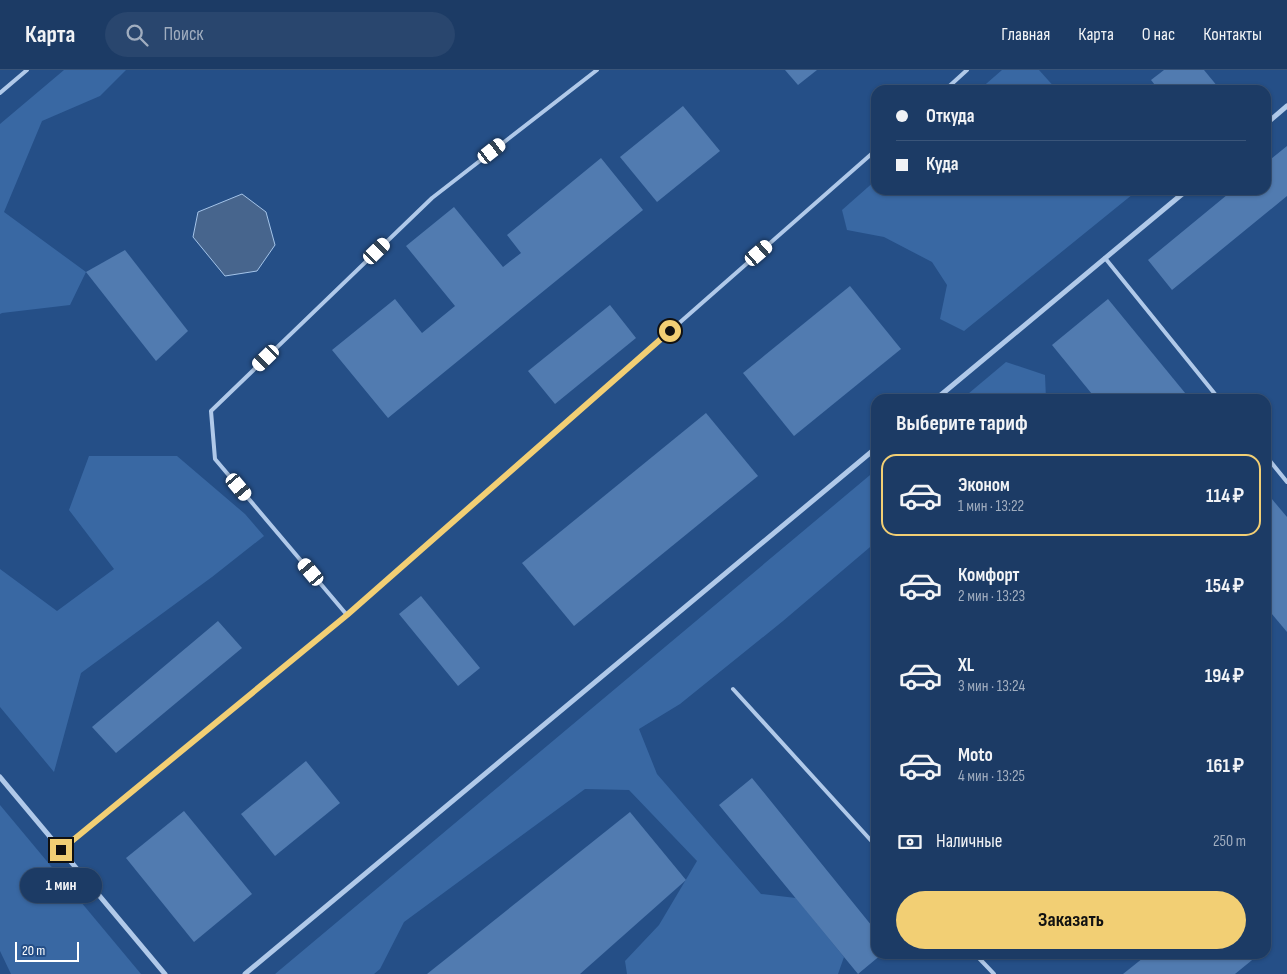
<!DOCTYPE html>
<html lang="ru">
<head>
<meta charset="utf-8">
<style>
	body { margin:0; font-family:"Sofia Sans Condensed",sans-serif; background:#29466e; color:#f1f3f6; height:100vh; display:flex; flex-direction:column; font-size:19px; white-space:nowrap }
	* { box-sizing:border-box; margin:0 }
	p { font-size:16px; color:#a0adbf }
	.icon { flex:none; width:28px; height:28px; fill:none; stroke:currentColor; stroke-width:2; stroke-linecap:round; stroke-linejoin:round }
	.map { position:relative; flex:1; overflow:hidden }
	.sheet { position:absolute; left:871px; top:324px; width:400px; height:565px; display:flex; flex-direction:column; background:#1c3b65; border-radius:15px; box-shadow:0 1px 4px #0004,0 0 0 1px #3a5579 }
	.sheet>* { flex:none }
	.hud { position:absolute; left:871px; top:15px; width:400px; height:110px; border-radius:15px; box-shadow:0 1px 4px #0004,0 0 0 1px #3a5579; display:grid; align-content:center; height:110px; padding:0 25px; background:#1c3b65 }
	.scale { position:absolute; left:15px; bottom:12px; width:64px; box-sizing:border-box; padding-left:5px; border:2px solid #fff; border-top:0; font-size:14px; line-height:18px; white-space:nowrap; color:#fff; -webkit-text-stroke:4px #254f87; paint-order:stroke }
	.end { position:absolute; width:22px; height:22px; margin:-11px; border:6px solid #f2cf74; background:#111; box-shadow:0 0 0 2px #111 }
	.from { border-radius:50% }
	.bubble { position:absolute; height:35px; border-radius:18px; background:#1c3b65; box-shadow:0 1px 4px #0004,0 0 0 1px #3a5579; font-size:16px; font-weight:700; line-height:35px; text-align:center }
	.car { position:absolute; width:15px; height:30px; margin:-15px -8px; border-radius:6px; box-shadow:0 0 4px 1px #0007; background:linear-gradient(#fff 24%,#345 0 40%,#fff 0 76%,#345 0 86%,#fff 0) }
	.hud b { display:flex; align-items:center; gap:18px; height:48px; font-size:19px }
	.hud b+b { border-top:1px solid #3a5579 }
	.hud i { width:12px; height:12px; background:#f1f3f6 }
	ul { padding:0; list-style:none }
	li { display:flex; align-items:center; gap:15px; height:82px; margin:0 10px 8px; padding:0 15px; border:2px solid transparent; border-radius:15px }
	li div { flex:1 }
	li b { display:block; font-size:19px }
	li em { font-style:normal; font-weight:700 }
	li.selected { border-color:#f2cf74 }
	li>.icon { width:45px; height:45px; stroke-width:1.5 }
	h2 { padding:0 25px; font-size:22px; line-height:60px }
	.pay { display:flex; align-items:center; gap:12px; height:55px; padding:0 25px; font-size:19px }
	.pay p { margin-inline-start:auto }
	.cta { display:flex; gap:10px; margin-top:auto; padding:10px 25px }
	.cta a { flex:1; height:58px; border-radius:30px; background:#f2cf74; color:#111; font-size:20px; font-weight:700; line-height:58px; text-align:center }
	header { display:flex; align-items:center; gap:30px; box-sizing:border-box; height:70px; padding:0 25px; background:#1c3b65; border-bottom:1px solid #3a5579 }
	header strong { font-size:24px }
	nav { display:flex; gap:28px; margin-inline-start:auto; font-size:18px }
	.search { width:350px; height:45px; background:#29466e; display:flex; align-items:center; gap:12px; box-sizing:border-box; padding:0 18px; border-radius:28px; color:#a0adbf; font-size:19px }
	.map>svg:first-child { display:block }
	.green { fill:#3968a3 }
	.water { fill:#47658d; stroke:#a4c4e9 }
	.building { fill:#517bb0 }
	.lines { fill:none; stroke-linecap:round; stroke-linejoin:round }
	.service { stroke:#b0c9e9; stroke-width:4 }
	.minor { stroke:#b0c9e9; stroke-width:5 }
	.route { stroke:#f2cf74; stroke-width:6 }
</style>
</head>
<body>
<header>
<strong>Карта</strong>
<div class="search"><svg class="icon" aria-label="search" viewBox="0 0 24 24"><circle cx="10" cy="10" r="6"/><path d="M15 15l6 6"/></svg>Поиск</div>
<nav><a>Главная</a><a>Карта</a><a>О нас</a><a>Контакты</a></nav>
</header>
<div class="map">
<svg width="1287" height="904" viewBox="0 0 1287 904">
	<rect width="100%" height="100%" fill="#254f87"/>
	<g class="green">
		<polygon points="64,0 126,0 100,26 42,51 4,142 86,202 70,235 2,243 0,244 0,54"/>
		<polygon points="1002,0 1039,0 1057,20 979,20"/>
		<polygon points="876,110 876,120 1138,120 964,261 940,249 947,215 932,192 884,167 847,160 842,140"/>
		<polygon points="1006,292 1045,305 1046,329 962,329"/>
		<polygon points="89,386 177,386 245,444 264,466 212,507 81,603 54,702 0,637 0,499 57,541 114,499 69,440"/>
		<polygon points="876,400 876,472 783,551 680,634 639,659 657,704 761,824 796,828 844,887 838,904 627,904 625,891 659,855 697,791 629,720 585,719 404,852 380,899 374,904 275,904"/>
		<polygon points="0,735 141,904 11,904 0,881"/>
	</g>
	<polygon class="water" points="242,124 266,142 275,175 257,201 225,206 193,167 198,142"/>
	<g class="building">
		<polygon points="785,0 817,0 798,15"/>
		<polygon points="1164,0 1204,0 1218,17 1215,20 1159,20 1151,10"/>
		<polygon points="683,36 720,81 657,132 620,87"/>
		<polygon points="1287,76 1287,126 1172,220 1148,190 1233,120 1266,120 1266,93"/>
		<polygon points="601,88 643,140 388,348 332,280 395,229 422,263 455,236 406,176 454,137 503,197 521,183 507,165"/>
		<polygon points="125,180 188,261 156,291 86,202"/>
		<polygon points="850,216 901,279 794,366 743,303"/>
		<polygon points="1108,229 1190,329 1096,329 1052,275"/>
		<polygon points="610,235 636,268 555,334 528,301"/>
		<polygon points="706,343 758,406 574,556 522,493"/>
		<polygon points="1266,422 1287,447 1287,562 1266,537"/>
		<polygon points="421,526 480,598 458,616 399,544"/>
		<polygon points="218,551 242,578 116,683 92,657"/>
		<polygon points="306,691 340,733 275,786 241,744"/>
		<polygon points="752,708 876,861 876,884 882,884 858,904 719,735"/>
		<polygon points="184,741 252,824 194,872 126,788"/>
		<polygon points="630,742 686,810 580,904 427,904"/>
		<polygon points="1148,884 1256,884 1257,886 1235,904 1123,904"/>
	</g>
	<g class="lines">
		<g class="service">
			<polyline points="945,20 967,0"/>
			<polyline points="0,23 27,0"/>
			<polyline points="1105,188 1219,329"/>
			<polyline points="1266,386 1287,412"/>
			<polyline points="347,545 215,389 211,341 432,128 597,0"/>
			<polyline points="733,619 876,776"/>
			<polyline points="61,780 347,545 876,80"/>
			<polyline points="975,884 994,904"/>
		</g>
		<g class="minor">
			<polyline points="1266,54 1287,36"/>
			<polyline points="936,329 1187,120"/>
			<polyline points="0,707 165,904"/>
			<polyline points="245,904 876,378"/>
		</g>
	</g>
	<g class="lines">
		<polyline class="route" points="61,780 347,545 670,261"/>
	</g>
</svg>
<div class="scale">20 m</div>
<i class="end from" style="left:670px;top:261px"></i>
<i class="end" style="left:61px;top:780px"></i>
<div class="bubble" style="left:20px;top:798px;width:82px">1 мин</div>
<i class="car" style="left:492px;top:81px;rotate:52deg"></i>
<i class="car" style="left:377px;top:181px;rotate:46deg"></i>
<i class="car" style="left:759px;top:183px;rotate:49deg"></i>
<i class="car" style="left:266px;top:288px;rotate:226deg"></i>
<i class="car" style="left:239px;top:417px;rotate:140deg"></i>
<i class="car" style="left:311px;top:502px;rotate:320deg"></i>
<div class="hud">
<b><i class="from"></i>Откуда</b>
<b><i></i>Куда</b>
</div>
<section class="sheet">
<h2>Выберите тариф</h2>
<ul>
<li class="selected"><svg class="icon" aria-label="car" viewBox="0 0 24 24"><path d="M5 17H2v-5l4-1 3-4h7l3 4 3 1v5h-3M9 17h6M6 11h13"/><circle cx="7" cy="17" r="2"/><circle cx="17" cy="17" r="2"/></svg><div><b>Эконом</b><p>1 мин · 13:22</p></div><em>114 ₽</em></li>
<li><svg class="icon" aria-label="car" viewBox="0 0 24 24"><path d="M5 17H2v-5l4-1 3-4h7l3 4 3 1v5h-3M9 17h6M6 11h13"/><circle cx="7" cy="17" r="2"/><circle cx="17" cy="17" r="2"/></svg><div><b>Комфорт</b><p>2 мин · 13:23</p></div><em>154 ₽</em></li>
<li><svg class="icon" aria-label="car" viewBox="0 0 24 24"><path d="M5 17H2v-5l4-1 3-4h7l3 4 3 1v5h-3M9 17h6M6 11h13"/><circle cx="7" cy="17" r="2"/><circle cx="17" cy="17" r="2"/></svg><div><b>XL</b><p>3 мин · 13:24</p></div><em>194 ₽</em></li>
<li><svg class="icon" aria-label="car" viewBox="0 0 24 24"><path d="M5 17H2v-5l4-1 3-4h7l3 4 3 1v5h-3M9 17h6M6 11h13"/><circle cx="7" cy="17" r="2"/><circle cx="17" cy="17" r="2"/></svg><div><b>Moto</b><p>4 мин · 13:25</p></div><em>161 ₽</em></li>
</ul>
<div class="pay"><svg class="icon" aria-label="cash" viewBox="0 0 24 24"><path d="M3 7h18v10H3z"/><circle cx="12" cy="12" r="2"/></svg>Наличные<p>250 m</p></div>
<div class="cta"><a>Заказать</a></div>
</section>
</div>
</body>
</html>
